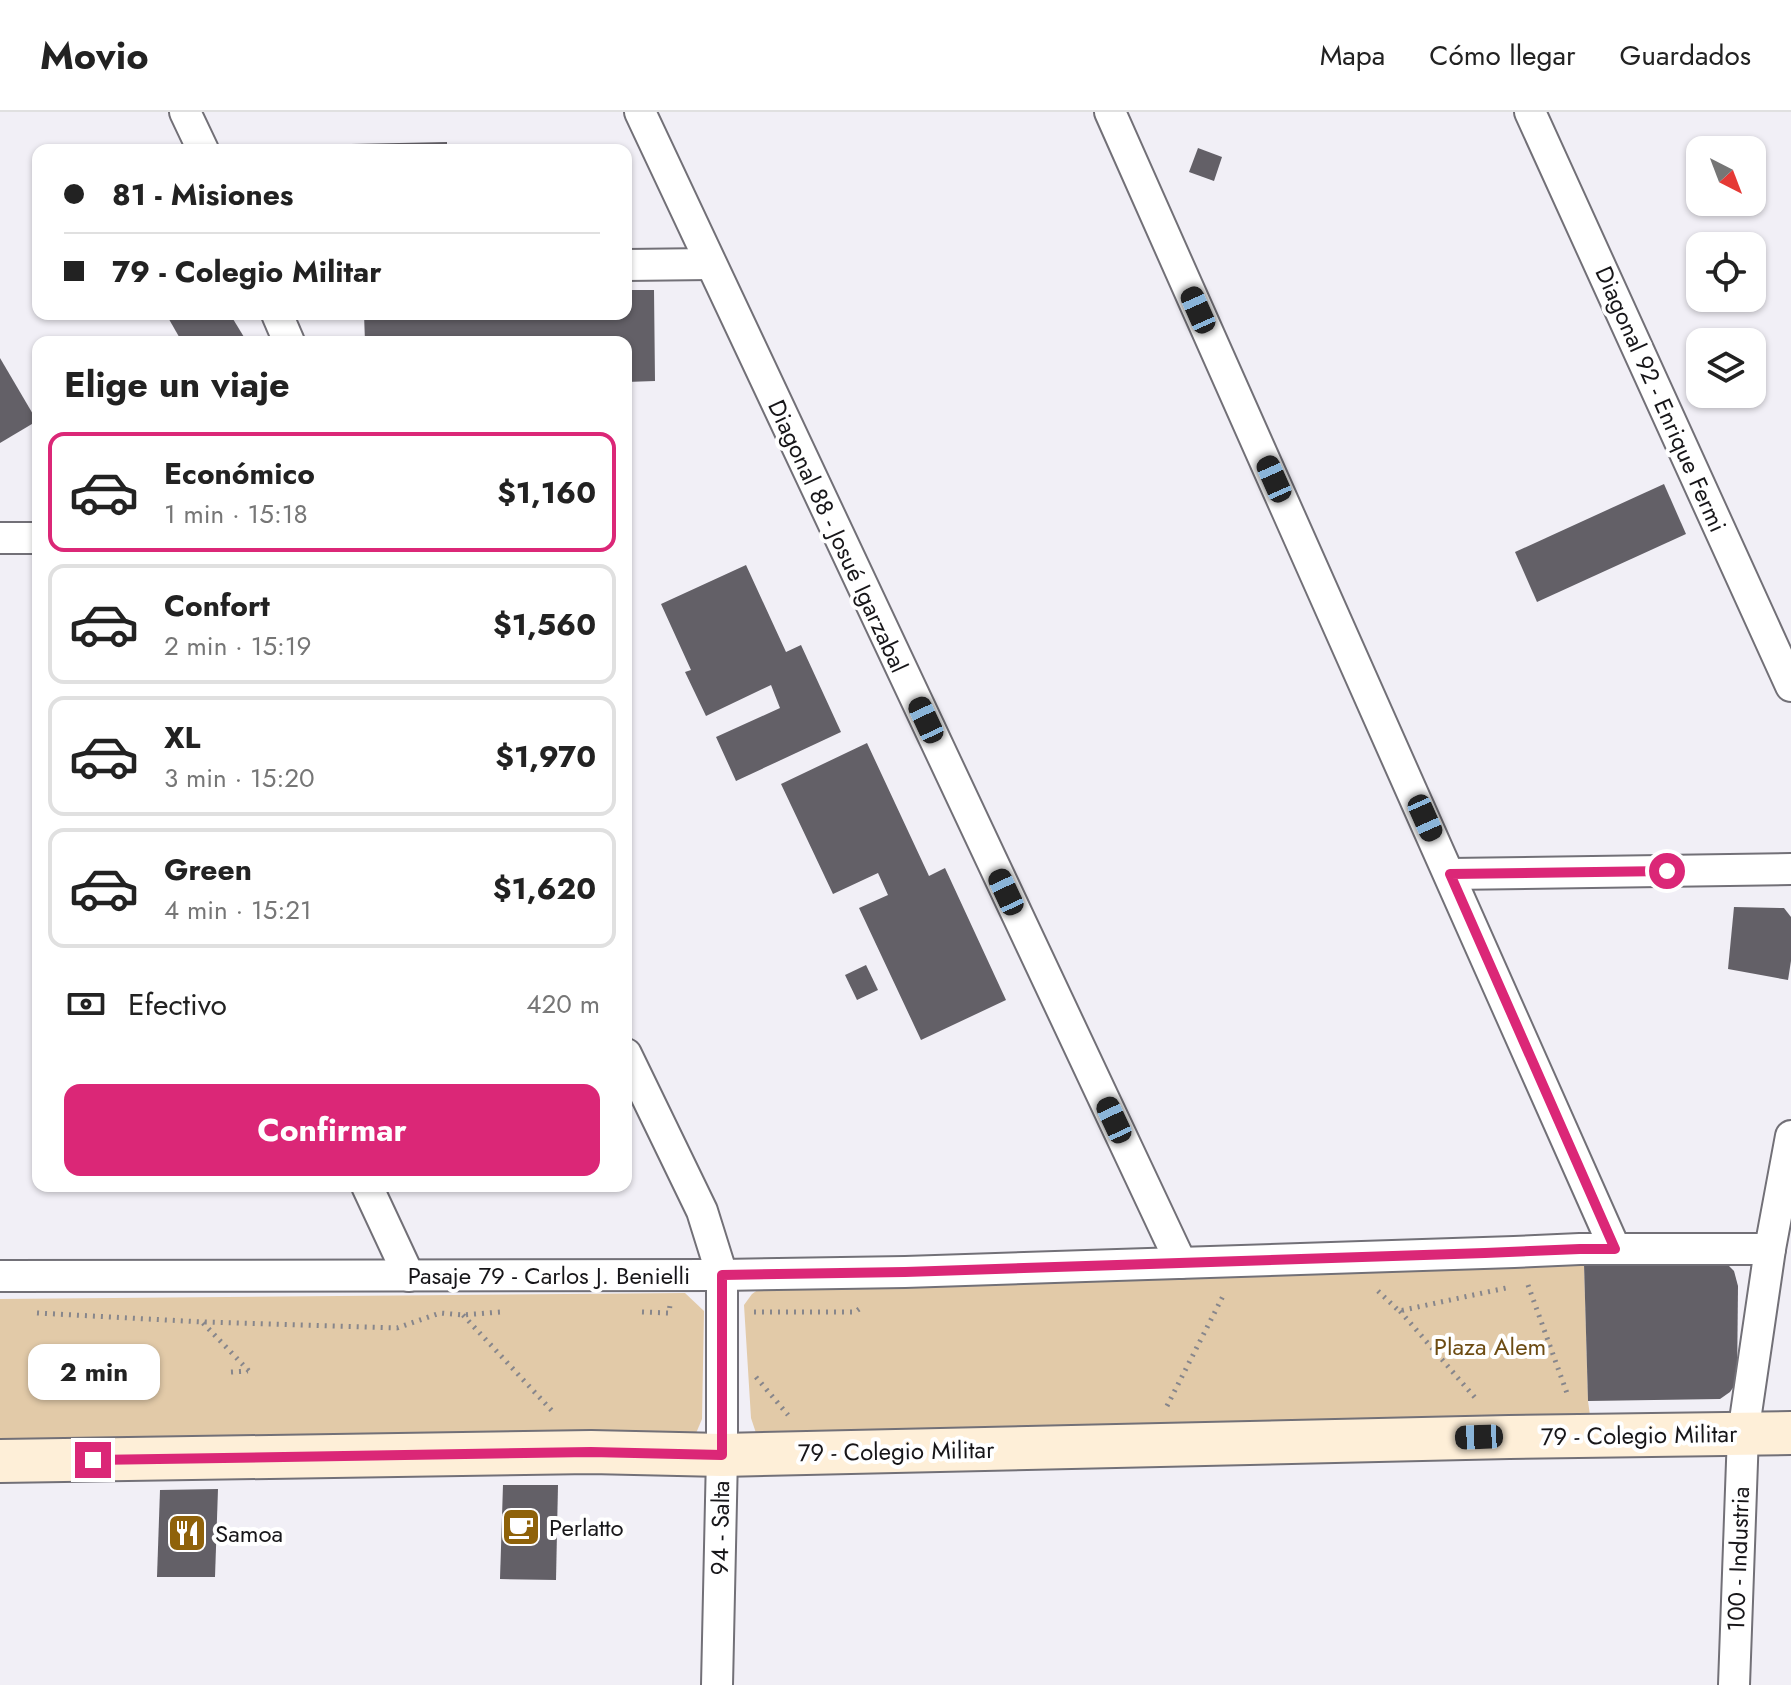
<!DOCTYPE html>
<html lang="es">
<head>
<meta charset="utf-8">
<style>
	body { margin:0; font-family:Jost,sans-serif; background:#f6f6f6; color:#222; height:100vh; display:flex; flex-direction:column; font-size:30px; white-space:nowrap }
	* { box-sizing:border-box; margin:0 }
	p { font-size:26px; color:#767676 }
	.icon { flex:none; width:44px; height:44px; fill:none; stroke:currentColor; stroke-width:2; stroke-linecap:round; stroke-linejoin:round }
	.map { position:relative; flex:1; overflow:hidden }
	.panel { position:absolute; left:32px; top:224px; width:600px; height:856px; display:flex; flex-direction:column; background:#fff; border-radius:16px; box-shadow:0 2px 6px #0004 }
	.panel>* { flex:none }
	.hud { position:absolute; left:32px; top:32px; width:600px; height:176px; border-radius:16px; box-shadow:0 2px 6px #0004; display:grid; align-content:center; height:176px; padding:0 32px; background:#fff }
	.needle { width:52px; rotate:138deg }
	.tools { position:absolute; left:1686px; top:24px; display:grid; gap:16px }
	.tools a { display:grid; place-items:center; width:80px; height:80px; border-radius:16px; background:#fff; box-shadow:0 2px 6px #0004; font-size:40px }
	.end { position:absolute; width:36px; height:36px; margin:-18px; border:10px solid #db2777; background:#fff; box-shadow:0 0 0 4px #fff }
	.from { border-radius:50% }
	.bubble { position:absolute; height:56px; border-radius:16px; background:#fff; box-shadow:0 2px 6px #0004; font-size:26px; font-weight:700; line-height:56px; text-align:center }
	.car { position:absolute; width:24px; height:48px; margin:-24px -12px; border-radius:10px; box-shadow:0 0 6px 2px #0007; background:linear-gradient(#222 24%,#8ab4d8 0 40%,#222 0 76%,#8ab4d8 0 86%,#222 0) }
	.hud b { display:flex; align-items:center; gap:28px; height:76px; font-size:30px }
	.hud b+b { border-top:2px solid #e0e0e0 }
	.hud i { width:20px; height:20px; background:#222 }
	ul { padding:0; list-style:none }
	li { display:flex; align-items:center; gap:24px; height:120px; margin:0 16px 12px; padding:0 16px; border:4px solid #e0e0e0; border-radius:16px }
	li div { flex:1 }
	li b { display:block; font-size:30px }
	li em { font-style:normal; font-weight:700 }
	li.selected { border-color:#db2777 }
	li>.icon { width:72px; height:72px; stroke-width:1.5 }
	h2 { padding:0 32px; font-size:36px; line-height:96px }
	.pay { display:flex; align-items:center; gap:20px; height:88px; padding:0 32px; font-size:30px }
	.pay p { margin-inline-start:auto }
	.button { display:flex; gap:16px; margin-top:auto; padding:16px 32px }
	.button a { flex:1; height:92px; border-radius:16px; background:#db2777; color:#fff; font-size:32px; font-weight:700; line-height:92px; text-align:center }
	header { display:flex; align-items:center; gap:48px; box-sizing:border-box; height:112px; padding:0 40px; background:#fff; border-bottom:2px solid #e0e0e0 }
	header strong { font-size:38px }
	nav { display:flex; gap:44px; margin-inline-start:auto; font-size:28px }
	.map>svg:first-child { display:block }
	.green { fill:#e2caa8 }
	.building { fill:#636067 }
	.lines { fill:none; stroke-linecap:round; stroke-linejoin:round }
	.street-casing { stroke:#727077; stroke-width:34 }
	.secondary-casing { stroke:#727077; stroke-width:46 }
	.path { stroke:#87868b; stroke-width:5; stroke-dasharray:2 6; stroke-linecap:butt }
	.street { stroke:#fff; stroke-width:30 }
	.secondary { stroke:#feefd8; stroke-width:42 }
	.route { stroke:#db2777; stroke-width:10 }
	.labels { text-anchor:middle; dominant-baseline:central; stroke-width:8; stroke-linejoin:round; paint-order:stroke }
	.street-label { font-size:24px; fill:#171619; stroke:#fff }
	.park-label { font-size:24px; fill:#6d4c13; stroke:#fff }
	.poi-label { font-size:24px; fill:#171619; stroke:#fff; text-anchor:start }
</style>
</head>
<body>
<header>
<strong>Movio</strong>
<nav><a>Mapa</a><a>Cómo llegar</a><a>Guardados</a></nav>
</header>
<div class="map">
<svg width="1791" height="1573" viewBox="0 0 1791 1573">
	<rect width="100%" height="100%" fill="#f1eff6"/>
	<g class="green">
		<polygon points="1584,1152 1588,1289 1591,1311 756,1321 751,1306 744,1193 752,1182 762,1175"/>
		<polygon points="685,1181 704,1199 702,1307 694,1326 0,1335 0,1187"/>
	</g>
	<g class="building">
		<polygon points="447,30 447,38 303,38 303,33"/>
		<polygon points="1198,36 1222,45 1214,69 1189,60"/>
		<polygon points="626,178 654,178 655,269 626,270 626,230 365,230 364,202 626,202"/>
		<polygon points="166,202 230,202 247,230 182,230"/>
		<polygon points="0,246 37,309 0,331"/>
		<polygon points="1664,372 1686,422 1537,490 1515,440"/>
		<polygon points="746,453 786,540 801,533 841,620 736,669 716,625 780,596 771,573 706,604 685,560 691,558 661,492"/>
		<polygon points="867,631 929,764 945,756 1006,888 921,928 859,796 888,783 878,761 833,782 781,672"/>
		<polygon points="1734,795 1784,796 1791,805 1791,849 1788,868 1728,857"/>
		<polygon points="866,853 878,878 857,888 845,863"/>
		<polygon points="1724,1149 1734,1159 1738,1174 1737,1270 1730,1280 1720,1287 1588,1289 1584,1152"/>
		<polygon points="503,1373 558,1373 556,1468 500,1467"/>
		<polygon points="218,1377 215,1465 157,1465 160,1378"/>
	</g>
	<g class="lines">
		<defs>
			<g id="street">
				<polyline points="185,0 203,38"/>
				<polyline points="640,0 1181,1151"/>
				<polyline points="1110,0 1615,1137"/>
				<polyline points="1530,0 1791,574"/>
				<polyline points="626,153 710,152"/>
				<polyline points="277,202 289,230"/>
				<polyline points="0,426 38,426"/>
				<polyline points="1450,762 1791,757"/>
				<polyline points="626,942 702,1099 722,1163 722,1343 717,1573"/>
				<polyline points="367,1074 409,1164"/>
				<polyline points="0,1164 722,1163 905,1160 1514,1140 1580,1137 1770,1137"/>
				<polyline points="1734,1573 1743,1322 1770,1137 1791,1024"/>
			</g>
			<polyline id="secondary" points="0,1349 591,1340 722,1343 1509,1325 1791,1321"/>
		</defs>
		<use href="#street" class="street-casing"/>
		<use href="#secondary" class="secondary-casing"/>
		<g class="path">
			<polyline points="1528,1173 1568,1284"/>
			<polyline points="1378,1179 1399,1199 1506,1176"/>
			<polyline points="1400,1199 1477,1288"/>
			<polyline points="642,1200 669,1201 670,1193"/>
			<polyline points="754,1200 855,1200 862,1195"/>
			<polyline points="37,1201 203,1210 397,1216 440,1201 463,1203 500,1200"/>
			<polyline points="463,1203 554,1301"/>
			<polyline points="203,1211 249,1259"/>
			<polyline points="231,1260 248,1259"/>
			<polyline points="756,1265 788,1303"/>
			<polyline points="1167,1294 1224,1182"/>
		</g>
		<use href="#street" class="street"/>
		<use href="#secondary" class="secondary"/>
	</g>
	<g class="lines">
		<polyline class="route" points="93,1348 591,1340 722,1343 722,1163 905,1160 1485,1141 1580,1137 1615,1137 1450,762 1667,759"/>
	</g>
	<defs>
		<symbol id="cafe-square" viewBox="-11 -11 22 22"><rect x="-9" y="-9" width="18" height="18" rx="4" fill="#8f620a" stroke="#fff"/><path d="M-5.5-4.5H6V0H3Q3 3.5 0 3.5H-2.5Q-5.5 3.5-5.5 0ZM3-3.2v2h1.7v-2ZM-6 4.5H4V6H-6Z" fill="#fff"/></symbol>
		<symbol id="restaurant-square" viewBox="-11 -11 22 22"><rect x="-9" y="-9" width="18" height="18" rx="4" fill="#8f620a" stroke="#fff"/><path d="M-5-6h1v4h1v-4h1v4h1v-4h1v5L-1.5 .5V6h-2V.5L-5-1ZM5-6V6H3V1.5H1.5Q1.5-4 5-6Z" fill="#fff"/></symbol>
	</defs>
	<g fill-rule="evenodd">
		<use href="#cafe-square" x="499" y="1393" width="44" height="44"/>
		<use href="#restaurant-square" x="165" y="1399" width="44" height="44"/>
	</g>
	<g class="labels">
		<g class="street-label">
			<text transform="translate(1661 287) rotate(66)">Diagonal 92 - Enrique Fermi</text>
			<text transform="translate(838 424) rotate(65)">Diagonal 88 - Josué Igarzabal</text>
			<text x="549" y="1163">Pasaje 79 - Carlos J. Benielli</text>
			<text transform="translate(1639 1323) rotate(-1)">79 - Colegio Militar</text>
			<text transform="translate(896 1339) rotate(-1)">79 - Colegio Militar</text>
			<text transform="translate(720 1416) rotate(-89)">94 - Salta</text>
			<text transform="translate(1738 1447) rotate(-88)">100 - Industria</text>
		</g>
		<g class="park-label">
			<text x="1490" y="1234">Plaza Alem</text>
		</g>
		<g class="poi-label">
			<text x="549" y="1415">Perlatto</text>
			<text x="215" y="1421">Samoa</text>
		</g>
	</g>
</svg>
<div class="tools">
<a><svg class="needle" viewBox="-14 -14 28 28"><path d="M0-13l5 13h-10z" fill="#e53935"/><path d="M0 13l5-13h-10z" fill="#767676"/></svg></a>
<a><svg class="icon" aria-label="locate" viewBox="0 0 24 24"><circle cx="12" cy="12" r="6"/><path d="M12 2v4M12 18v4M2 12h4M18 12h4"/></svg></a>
<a><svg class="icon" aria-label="layers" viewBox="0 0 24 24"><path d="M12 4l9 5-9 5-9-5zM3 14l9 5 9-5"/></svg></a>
</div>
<i class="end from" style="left:1667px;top:759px"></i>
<i class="end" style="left:93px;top:1348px"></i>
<div class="bubble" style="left:28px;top:1232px;width:132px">2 min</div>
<i class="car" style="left:1198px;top:198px;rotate:336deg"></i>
<i class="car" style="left:1274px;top:367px;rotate:336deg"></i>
<i class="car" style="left:926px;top:608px;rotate:335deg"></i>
<i class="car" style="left:1425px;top:706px;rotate:156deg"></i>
<i class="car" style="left:1006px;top:780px;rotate:335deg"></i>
<i class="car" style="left:1114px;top:1008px;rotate:335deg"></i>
<i class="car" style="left:1479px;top:1325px;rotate:268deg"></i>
<div class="hud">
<b><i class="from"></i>81 - Misiones</b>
<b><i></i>79 - Colegio Militar</b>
</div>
<section class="panel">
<h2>Elige un viaje</h2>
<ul>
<li class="selected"><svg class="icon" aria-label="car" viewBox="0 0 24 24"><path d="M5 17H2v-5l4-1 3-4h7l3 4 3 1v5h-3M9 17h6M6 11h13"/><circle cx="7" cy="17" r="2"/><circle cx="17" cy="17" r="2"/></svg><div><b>Económico</b><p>1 min · 15:18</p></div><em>$1,160</em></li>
<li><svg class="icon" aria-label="car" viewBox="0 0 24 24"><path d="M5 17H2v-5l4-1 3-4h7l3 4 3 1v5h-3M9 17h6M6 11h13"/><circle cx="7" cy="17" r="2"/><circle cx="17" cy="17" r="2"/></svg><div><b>Confort</b><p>2 min · 15:19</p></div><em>$1,560</em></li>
<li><svg class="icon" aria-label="car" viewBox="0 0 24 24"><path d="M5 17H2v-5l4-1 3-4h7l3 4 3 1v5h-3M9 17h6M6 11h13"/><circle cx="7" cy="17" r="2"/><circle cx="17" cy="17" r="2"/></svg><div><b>XL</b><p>3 min · 15:20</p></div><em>$1,970</em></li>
<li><svg class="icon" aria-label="car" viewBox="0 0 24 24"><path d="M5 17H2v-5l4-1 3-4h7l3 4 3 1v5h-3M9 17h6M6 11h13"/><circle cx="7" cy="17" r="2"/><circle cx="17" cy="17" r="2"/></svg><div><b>Green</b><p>4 min · 15:21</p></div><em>$1,620</em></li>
</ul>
<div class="pay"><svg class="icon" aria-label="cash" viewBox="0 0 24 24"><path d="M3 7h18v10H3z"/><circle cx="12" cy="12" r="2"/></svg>Efectivo<p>420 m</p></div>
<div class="button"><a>Confirmar</a></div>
</section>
</div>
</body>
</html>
